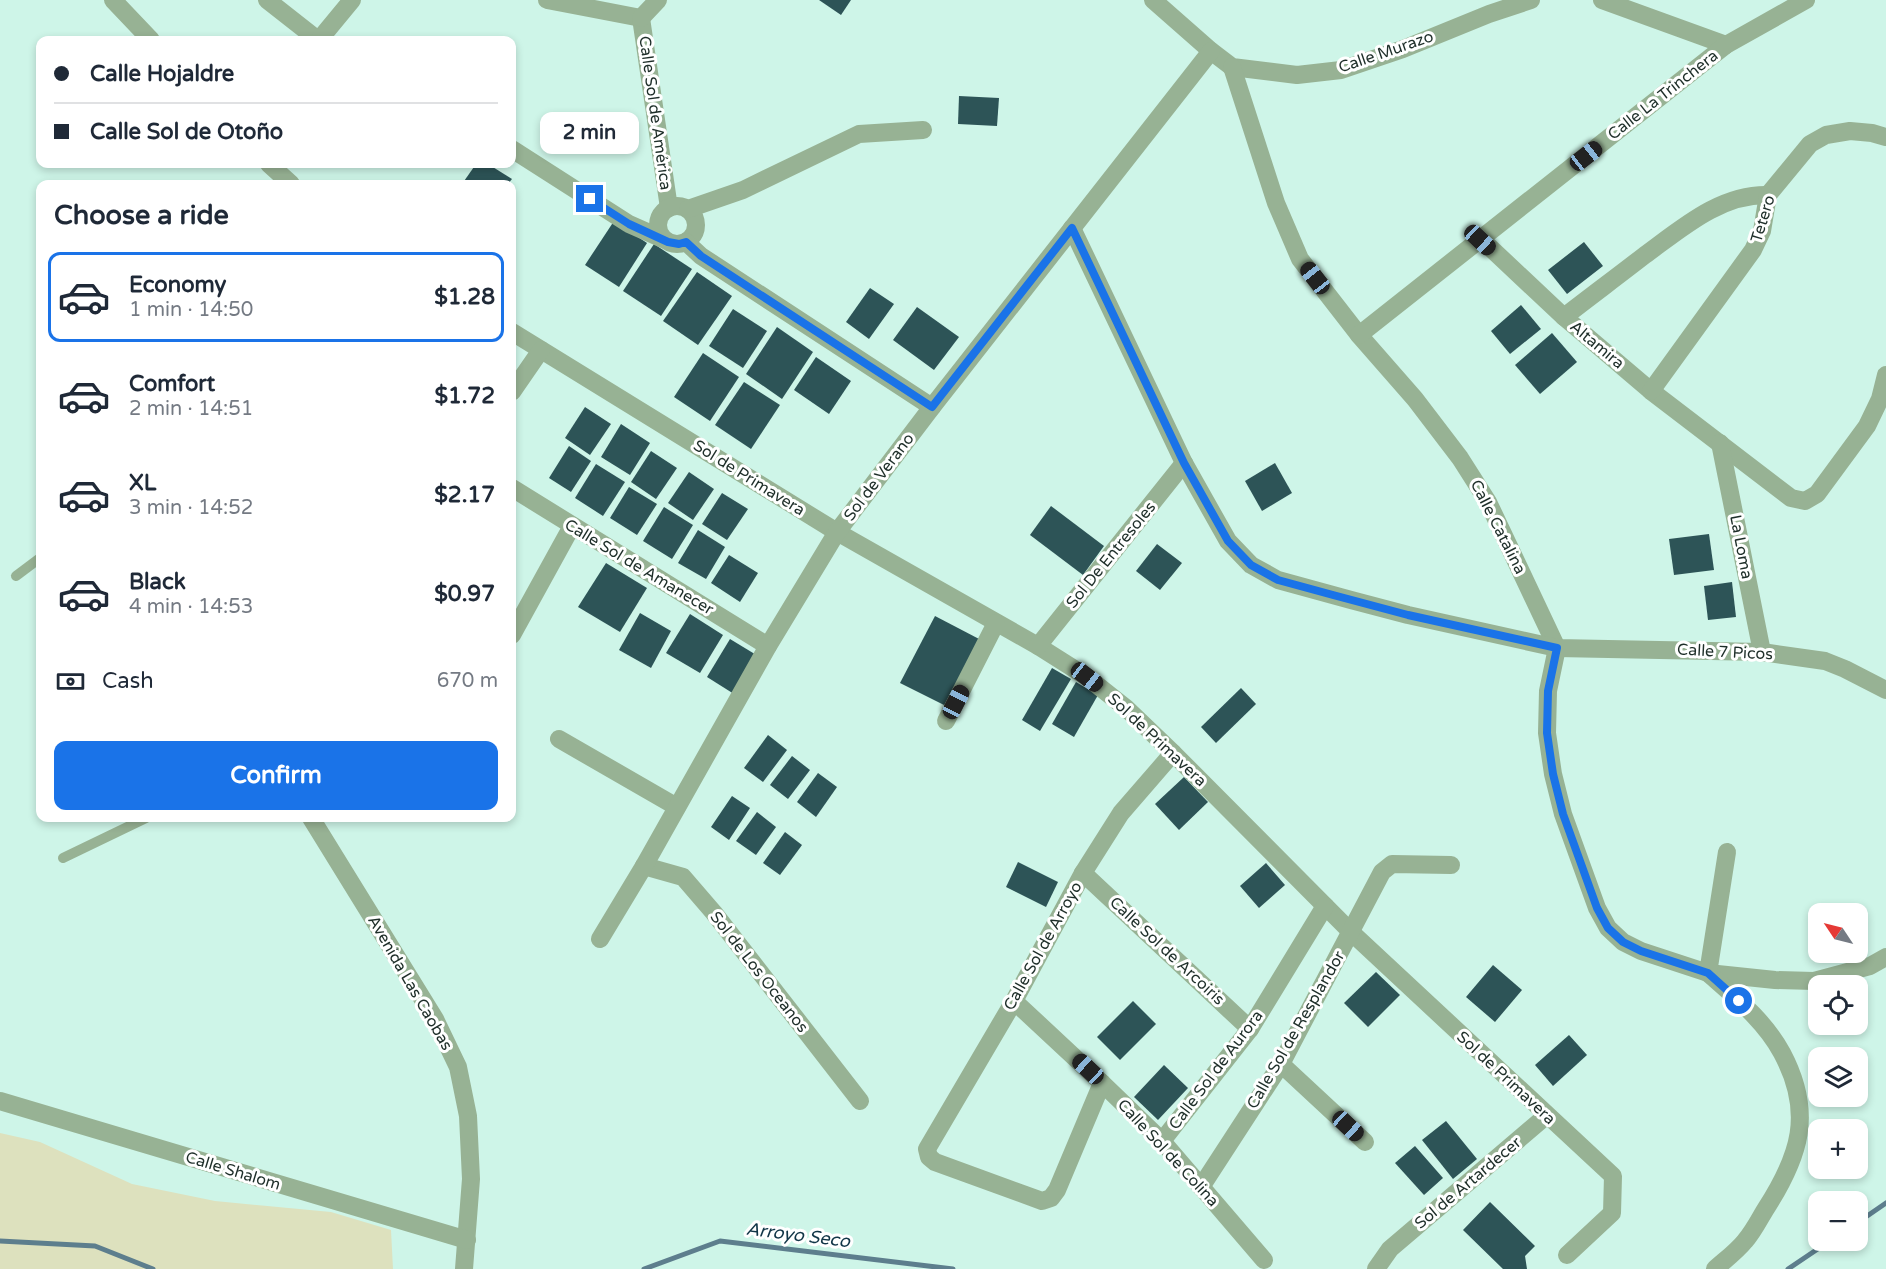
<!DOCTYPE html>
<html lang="en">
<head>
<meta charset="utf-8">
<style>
	body { margin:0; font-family:"Varela Round",sans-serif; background:#f6f6f7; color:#1f2937; height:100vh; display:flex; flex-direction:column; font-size:22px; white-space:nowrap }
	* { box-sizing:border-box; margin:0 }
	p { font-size:20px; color:#747a83 }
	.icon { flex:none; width:33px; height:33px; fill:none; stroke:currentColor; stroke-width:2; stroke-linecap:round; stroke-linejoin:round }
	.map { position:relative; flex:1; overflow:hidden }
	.drawer { position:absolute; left:36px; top:180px; width:480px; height:642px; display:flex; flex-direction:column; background:#fff; border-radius:12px; box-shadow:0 3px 9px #0003 }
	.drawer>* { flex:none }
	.guide { position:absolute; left:36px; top:36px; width:480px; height:132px; border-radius:12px; box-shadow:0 3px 9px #0003; display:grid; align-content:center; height:132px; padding:0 18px; background:#fff }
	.needle { width:39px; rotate:305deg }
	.tools { position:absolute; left:1808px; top:903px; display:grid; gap:12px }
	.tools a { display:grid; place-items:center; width:60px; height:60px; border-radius:12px; background:#fff; box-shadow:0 3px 9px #0003; font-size:30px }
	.end { position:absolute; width:27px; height:27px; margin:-14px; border:8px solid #1a73e8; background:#fff; box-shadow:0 0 0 3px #fff }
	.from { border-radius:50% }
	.bubble { position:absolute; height:42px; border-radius:12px; background:#fff; box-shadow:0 3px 9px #0003; font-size:20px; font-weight:700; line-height:42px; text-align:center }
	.car { position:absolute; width:18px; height:36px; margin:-18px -9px; border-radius:8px; box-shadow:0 0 4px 2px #0007; background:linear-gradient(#222 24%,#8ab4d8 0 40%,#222 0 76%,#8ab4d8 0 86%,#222 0) }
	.guide b { display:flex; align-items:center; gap:21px; height:57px; font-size:22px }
	.guide b+b { border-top:2px solid #e0e1e3 }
	.guide i { width:15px; height:15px; background:#1f2937 }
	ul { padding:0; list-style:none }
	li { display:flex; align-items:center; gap:18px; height:90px; margin:0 12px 9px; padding:0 6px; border:3px solid transparent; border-radius:12px }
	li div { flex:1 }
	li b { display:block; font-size:22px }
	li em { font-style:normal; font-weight:700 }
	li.on { border-color:#1a73e8 }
	li>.icon { width:54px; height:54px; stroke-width:1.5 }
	h2 { padding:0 18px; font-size:27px; line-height:72px }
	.pay { display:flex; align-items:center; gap:15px; height:66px; padding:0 18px; font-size:22px }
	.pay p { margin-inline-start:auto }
	.action { display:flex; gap:12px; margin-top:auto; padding:12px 18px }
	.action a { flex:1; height:69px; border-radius:12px; background:#1a73e8; color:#fff; font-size:24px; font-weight:700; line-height:69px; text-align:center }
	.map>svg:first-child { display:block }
	.green { fill:#dde1be }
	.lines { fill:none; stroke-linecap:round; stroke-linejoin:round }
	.stream { stroke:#5d7e8d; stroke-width:5 }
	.building { fill:#2d5457 }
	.service { stroke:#97b294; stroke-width:10 }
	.minor { stroke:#97b294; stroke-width:18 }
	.route { stroke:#1a73e8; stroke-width:8 }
	.labels { text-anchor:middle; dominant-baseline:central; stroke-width:6; stroke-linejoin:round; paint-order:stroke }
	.street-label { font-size:16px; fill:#1e2e29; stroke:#fff }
	.water-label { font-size:18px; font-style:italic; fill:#113547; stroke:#fff }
</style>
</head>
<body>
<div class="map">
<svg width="1886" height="1269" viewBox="0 0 1886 1269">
	<rect width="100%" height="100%" fill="#cef5e8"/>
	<polygon class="green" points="0,1133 40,1142 132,1184 215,1201 331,1212 391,1230 393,1269 0,1269"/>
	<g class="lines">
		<g class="stream">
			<polyline points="1857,1223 1886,1203"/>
			<polyline points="0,1241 95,1246 153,1269"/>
			<polyline points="644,1269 720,1241 953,1269"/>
			<polyline points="1788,1269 1831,1240"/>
		</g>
	</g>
	<g class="building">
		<polygon points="819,0 851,0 841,15"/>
		<polygon points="959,96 999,98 997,126 958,124"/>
		<polygon points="476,164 488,164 512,179 508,184 462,184"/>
		<polygon points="614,221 647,243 619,287 585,265"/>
		<polygon points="1584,242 1603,266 1567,294 1548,270"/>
		<polygon points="654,244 692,269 661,316 623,291"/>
		<polygon points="697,272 732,296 698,345 663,321"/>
		<polygon points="870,288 894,304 869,339 846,322"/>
		<polygon points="1521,305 1541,329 1510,354 1491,331"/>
		<polygon points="917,307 959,337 934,370 893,340"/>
		<polygon points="733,309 767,331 743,368 709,346"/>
		<polygon points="777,327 813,352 782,399 746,374"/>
		<polygon points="1552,333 1577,362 1540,394 1515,365"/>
		<polygon points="703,353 739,377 710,421 674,397"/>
		<polygon points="816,357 851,381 829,414 794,390"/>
		<polygon points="744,382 780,405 751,449 715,425"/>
		<polygon points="585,407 611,424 590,455 565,438"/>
		<polygon points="621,424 650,443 630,475 601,457"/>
		<polygon points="569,446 591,461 571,492 549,478"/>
		<polygon points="651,451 677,468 656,499 631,482"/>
		<polygon points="1275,463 1292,493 1262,511 1245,481"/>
		<polygon points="596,464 625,482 603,516 575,498"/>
		<polygon points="689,472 714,489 693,520 668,503"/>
		<polygon points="629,487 657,504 637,535 610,518"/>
		<polygon points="722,493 748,509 727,540 702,524"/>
		<polygon points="1051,506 1104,546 1083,575 1030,535"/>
		<polygon points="664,507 693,525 672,559 643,541"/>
		<polygon points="698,530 725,547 706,579 678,563"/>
		<polygon points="1709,534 1714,570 1674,575 1669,539"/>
		<polygon points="1157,544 1182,563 1160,590 1136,571"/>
		<polygon points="729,555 758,573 740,602 711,583"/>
		<polygon points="606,563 647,588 620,632 578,607"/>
		<polygon points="1732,582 1736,617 1708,620 1704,586"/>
		<polygon points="640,613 671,631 651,668 619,650"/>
		<polygon points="690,614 723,635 700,673 666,653"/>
		<polygon points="935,616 981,640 946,706 900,683"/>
		<polygon points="730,639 758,656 734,694 707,677"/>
		<polygon points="1052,668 1071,679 1040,731 1022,720"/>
		<polygon points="1076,682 1098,695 1074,737 1052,724"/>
		<polygon points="1241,688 1256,704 1216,743 1201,727"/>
		<polygon points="768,735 787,750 763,782 744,768"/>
		<polygon points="792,756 810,770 788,799 770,785"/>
		<polygon points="818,773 837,787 816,817 797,802"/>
		<polygon points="1184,777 1208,802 1179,830 1155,804"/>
		<polygon points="732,796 750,808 729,840 711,827"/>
		<polygon points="757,812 776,827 756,855 736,841"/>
		<polygon points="785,832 802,845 780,875 763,863"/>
		<polygon points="1018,862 1058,882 1046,907 1006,887"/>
		<polygon points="1266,863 1285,885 1259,908 1240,886"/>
		<polygon points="1493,965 1522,990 1495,1022 1466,997"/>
		<polygon points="1376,972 1400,995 1368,1027 1344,1003"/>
		<polygon points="1133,1001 1156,1024 1120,1060 1097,1037"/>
		<polygon points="1569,1035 1587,1055 1553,1086 1535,1065"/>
		<polygon points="1164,1065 1188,1088 1158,1120 1134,1097"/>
		<polygon points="1446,1121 1477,1159 1453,1179 1422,1140"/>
		<polygon points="1415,1146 1443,1178 1424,1195 1395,1163"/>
		<polygon points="1490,1202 1535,1246 1525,1256 1527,1269 1503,1269 1463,1230"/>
	</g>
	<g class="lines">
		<g class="service">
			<polyline points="16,576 40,558"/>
			<polyline points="63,858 146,818"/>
		</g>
		<g class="minor">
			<polyline points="113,0 151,40"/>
			<polyline points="267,0 318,40"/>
			<polyline points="547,0 641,18"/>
			<polyline points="1153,0 1211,51 1232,67 1297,75 1341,70 1403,49 1489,14 1531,0"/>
			<polyline points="1602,0 1726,45"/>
			<polyline points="641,18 669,208"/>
			<polyline points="641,18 658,0"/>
			<polyline points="319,40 352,0"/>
			<polyline points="1232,67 1276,203 1300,259 1359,335 1415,399 1460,458 1488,502 1557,648 1548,691 1547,733 1553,774 1563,814 1597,908 1608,928 1623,942 1641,951 1708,973 1775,980 1814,981 1870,966 1886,957"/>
			<polyline points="512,149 629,224 663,239"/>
			<polyline points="269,164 291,184"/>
			<circle cx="677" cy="225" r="19"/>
			<polyline points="688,209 743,190 859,134 923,130"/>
			<polyline points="1072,228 1184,463 1228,541 1251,565 1278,580 1351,600 1408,615 1557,648 1762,652 1825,661 1845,669 1886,690"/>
			<polyline points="1481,239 1564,317 1651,391 1791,498 1805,501 1817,494 1867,426 1880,399 1886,375"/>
			<polyline points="686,242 701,256 932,407"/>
			<path d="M1564 317C1591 296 1618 276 1645 255 1682 228 1720 194 1768 195"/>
			<polyline points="512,332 837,532 1038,646 1087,677 1126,708 1173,753 1352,933 1613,1176 1612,1213 1567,1255"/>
			<polyline points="1359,335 1726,45 1806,0"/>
			<polyline points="1651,391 1753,250 1762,231 1768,195 1810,144 1826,135 1850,131 1872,133 1886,137"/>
			<polyline points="512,392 541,350"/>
			<polyline points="1720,443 1762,652"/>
			<polyline points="512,488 768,646"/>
			<polyline points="512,635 572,526"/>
			<polyline points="1038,646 1184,463"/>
			<polyline points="946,721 996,623"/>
			<polyline points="559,739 677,807"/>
			<polyline points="311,818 435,1019 458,1067 468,1116 471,1179 464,1269"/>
			<polyline points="644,866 683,877 714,913 860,1101"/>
			<polyline points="1083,873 1250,1029"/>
			<polyline points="600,939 644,866 768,646 837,532 932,407 1211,51"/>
			<path d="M1708 973C1734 996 1765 1021 1782 1053 1814 1113 1800 1156 1765 1210 1759 1220 1753 1232 1745 1241 1737 1251 1725 1260 1715 1269"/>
			<polyline points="1708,973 1727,852"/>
			<polyline points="1014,1001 1102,1083 1162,1141 1264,1260"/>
			<polyline points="1281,1064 1365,1142"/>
			<polyline points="1102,1083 1057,1190 1051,1198 1042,1201 935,1162 929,1157 927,1149 1014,1001 1083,873 1121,813 1173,753"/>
			<polyline points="0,1101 467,1240"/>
			<polyline points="1162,1141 1250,1029 1325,906"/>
			<polyline points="1201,1187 1281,1064 1382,872 1392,864 1451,865"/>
			<polyline points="1376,1269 1390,1249 1546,1116"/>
		</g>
	</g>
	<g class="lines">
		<polyline class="route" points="590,199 629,224 668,242 679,244 686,242 701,256 932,407 1072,228 1184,463 1228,541 1251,565 1278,580 1333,595 1408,615 1557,648 1548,691 1547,733 1553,774 1563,814 1597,908 1608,928 1623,942 1641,951 1708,973 1739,1001"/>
	</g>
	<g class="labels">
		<g class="street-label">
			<text transform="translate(1386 52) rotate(-19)">Calle Murazo</text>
			<text transform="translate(1663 95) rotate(-38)">Calle La Trinchera</text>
			<text transform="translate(655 113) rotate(82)">Calle Sol de América</text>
			<text transform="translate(1763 219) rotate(-73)">Tetero</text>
			<text transform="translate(1597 345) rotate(40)">Altamira</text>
			<text transform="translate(879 477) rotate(-53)">Sol de Verano</text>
			<text transform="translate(749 478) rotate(32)">Sol de Primavera</text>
			<text transform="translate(1498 527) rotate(63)">Calle Catalina</text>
			<text transform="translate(1741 547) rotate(79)">La Loma</text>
			<text transform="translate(1111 555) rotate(-51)">Sol De Entresoles</text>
			<text transform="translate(639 567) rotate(31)">Calle Sol de Amanecer</text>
			<text transform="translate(1725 652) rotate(3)">Calle 7 Picos</text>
			<text transform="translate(1157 740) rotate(43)">Sol de Primavera</text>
			<text transform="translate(1043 946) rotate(-61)">Calle Sol de Arroyo</text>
			<text transform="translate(1167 951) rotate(43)">Calle Sol de Arcoiris</text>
			<text transform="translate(759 972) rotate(52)">Sol de Los Oceanos</text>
			<text transform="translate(410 983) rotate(60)">Avenida Las Caobas</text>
			<text transform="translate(1296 1030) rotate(-60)">Calle Sol de Resplandor</text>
			<text transform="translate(1216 1070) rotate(-53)">Calle Sol de Aurora</text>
			<text transform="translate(1506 1078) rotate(43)">Sol de Primavera</text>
			<text transform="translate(1168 1153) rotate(47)">Calle Sol de Colina</text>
			<text transform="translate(233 1171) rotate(17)">Calle Shalom</text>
			<text transform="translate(1468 1183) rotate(-40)">Sol de Artardecer</text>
		</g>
		<g class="water-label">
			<text transform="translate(798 1235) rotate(7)">Arroyo Seco</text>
		</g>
	</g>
</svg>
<div class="tools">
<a><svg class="needle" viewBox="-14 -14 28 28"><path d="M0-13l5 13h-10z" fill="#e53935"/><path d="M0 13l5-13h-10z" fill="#747a83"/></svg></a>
<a><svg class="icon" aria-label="locate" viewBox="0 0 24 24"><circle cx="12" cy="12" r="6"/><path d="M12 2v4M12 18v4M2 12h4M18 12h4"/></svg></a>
<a><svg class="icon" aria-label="layers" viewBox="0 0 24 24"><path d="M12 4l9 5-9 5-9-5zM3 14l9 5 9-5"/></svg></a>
<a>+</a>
<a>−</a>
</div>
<i class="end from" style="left:1739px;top:1001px"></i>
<i class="end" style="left:590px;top:199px"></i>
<div class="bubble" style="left:540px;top:112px;width:99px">2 min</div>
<i class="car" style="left:1586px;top:156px;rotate:52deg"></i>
<i class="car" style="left:1480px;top:240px;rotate:133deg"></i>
<i class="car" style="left:1315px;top:278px;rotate:322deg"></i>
<i class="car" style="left:1087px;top:677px;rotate:128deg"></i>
<i class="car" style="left:956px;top:702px;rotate:27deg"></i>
<i class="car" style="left:1088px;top:1069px;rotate:313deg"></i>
<i class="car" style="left:1348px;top:1126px;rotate:133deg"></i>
<div class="guide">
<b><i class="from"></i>Calle Hojaldre</b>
<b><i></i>Calle Sol de Otoño</b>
</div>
<section class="drawer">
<h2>Choose a ride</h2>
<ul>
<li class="on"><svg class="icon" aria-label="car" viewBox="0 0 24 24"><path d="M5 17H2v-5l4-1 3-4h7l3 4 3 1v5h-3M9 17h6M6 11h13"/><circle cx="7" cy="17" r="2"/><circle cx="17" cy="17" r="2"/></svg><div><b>Economy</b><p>1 min · 14:50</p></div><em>$1.28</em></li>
<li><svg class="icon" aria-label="car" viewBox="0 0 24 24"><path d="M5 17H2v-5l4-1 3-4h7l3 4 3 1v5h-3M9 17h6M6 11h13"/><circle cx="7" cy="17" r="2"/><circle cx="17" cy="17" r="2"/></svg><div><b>Comfort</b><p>2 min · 14:51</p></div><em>$1.72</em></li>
<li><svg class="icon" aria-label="car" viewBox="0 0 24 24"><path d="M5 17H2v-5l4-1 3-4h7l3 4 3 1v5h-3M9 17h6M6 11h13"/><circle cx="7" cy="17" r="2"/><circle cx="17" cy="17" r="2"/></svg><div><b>XL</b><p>3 min · 14:52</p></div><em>$2.17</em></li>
<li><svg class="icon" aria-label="car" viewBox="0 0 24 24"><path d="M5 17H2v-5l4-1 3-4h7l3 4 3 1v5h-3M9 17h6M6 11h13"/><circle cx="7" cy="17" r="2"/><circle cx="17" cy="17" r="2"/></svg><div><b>Black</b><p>4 min · 14:53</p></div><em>$0.97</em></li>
</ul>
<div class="pay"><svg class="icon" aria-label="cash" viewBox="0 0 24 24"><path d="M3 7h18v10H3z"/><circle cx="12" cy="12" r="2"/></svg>Cash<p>670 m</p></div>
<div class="action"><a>Confirm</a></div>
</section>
</div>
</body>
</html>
